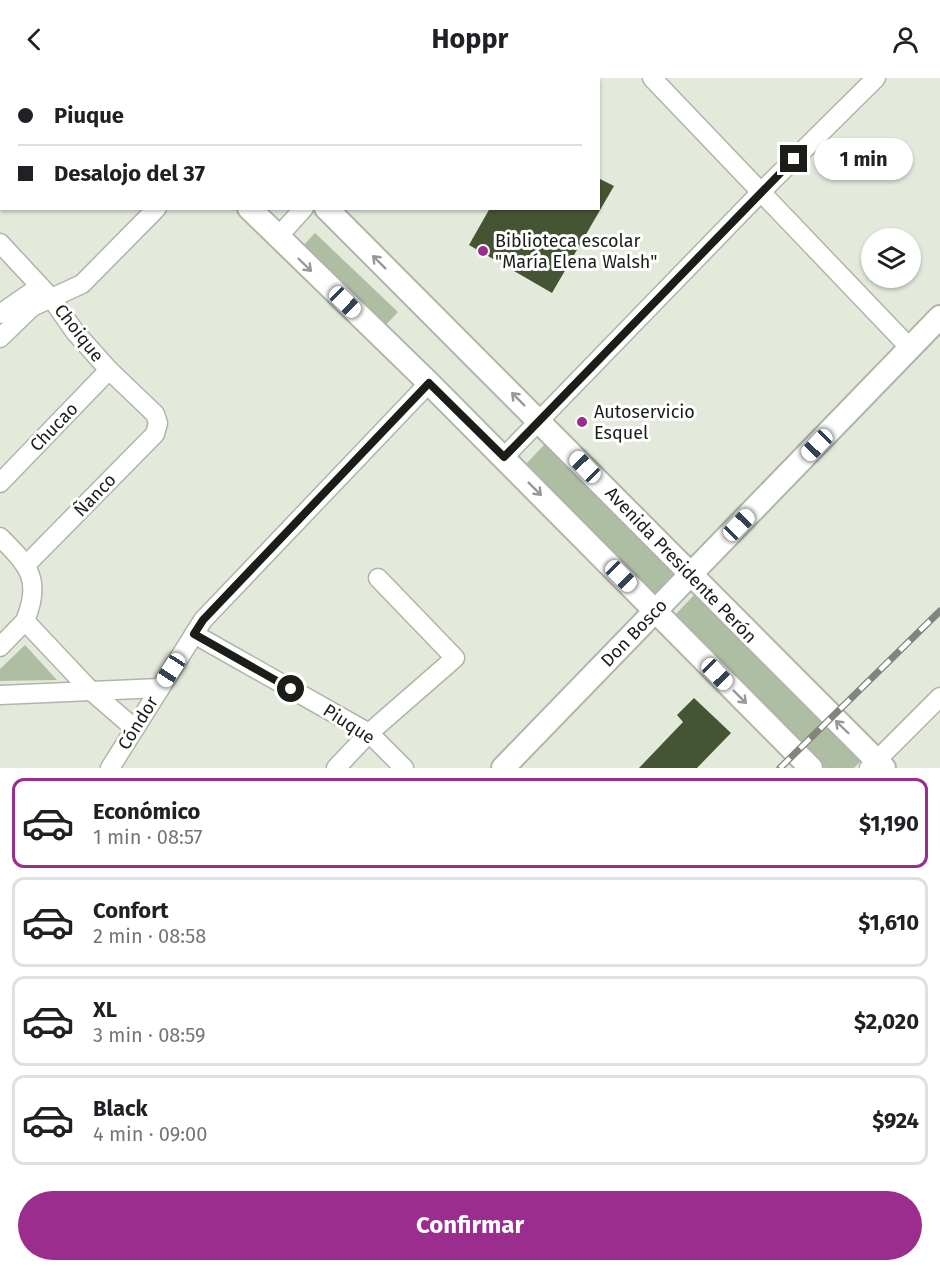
<!DOCTYPE html>
<html lang="es">
<head>
<meta charset="utf-8">
<style>
	body { margin:0; font-family:"Fira Sans",sans-serif; background:#f6f6f6; color:#202124; height:100vh; display:flex; flex-direction:column; font-size:22px; white-space:nowrap }
	* { box-sizing:border-box; margin:0 }
	p { font-size:20px; color:#757577 }
	.icon { flex:none; width:33px; height:33px; fill:none; stroke:currentColor; stroke-width:2; stroke-linecap:round; stroke-linejoin:round }
	.map { position:relative; height:690px; overflow:hidden }
	.details { display:flex; flex-direction:column; background:#fff; flex:1 }
	.details>* { flex:none }
	.banner { position:absolute; left:0px; top:0px; width:600px; height:132px; box-shadow:0 2px 4px #0004; display:grid; align-content:center; height:132px; padding:0 18px; background:#fff }
	.buttons { position:absolute; left:861px; top:150px; display:grid; gap:12px }
	.buttons a { display:grid; place-items:center; width:60px; height:60px; border-radius:50%; background:#fff; box-shadow:0 2px 4px #0004; font-size:30px }
	.end { position:absolute; width:27px; height:27px; margin:-14px; border:8px solid #1b1d18; background:#fff; box-shadow:0 0 0 3px #fff }
	.from { border-radius:50% }
	.bubble { position:absolute; height:42px; border-radius:21px; background:#fff; box-shadow:0 2px 4px #0004; font-size:20px; font-weight:700; line-height:42px; text-align:center }
	.car { position:absolute; width:18px; height:36px; margin:-18px -9px; border-radius:8px; box-shadow:0 0 4px 2px #0007; background:linear-gradient(#fff 24%,#345 0 40%,#fff 0 76%,#345 0 86%,#fff 0) }
	.banner b { display:flex; align-items:center; gap:21px; height:57px; font-size:22px }
	.banner b+b { border-top:2px solid #e0e0e0 }
	.banner i { width:15px; height:15px; background:#202124 }
	ul { padding:10px 0 0; list-style:none }
	li { display:flex; align-items:center; gap:18px; height:90px; margin:0 12px 9px; padding:0 6px; border:3px solid #e0e0e0; border-radius:12px }
	li div { flex:1 }
	li b { display:block; font-size:22px }
	li em { font-style:normal; font-weight:700 }
	li.active { border-color:#9a2d8e }
	li>.icon { width:54px; height:54px; stroke-width:1.5 }
	.button { display:flex; gap:12px; margin-top:auto; padding:12px 18px }
	.button a { flex:1; height:69px; border-radius:36px; background:#9a2d8e; color:#fff; font-size:24px; font-weight:700; line-height:69px; text-align:center }
	header { display:flex; justify-content:space-between; align-items:center; height:78px; padding:0 18px; background:#fff; font-size:27px; font-weight:700 }
	.map>svg:first-child { display:block }
	.green { fill:#afbda2 }
	.building { fill:#455534 }
	.lines { fill:none; stroke-linecap:round; stroke-linejoin:round }
	.minor-casing { stroke:#afb6a9; stroke-width:21 }
	.tertiary-casing { stroke:#afb6a9; stroke-width:26 }
	.minor { stroke:#fff; stroke-width:18 }
	.tertiary { stroke:#fff; stroke-width:22 }
	.rail-casing { stroke:#81857c; stroke-width:7 }
	.rail { stroke:#fff; stroke-width:4.5; stroke-dasharray:14; stroke-linecap:butt }
	.oneway { stroke:#989997 }
	.route { stroke:#1b1d18; stroke-width:8 }
	.poi-dot { fill:#9a2d8e; stroke:#fff; stroke-width:2 }
	.labels { text-anchor:middle; dominant-baseline:central; stroke-width:6; stroke-linejoin:round; paint-order:stroke }
	.poi-label { font-size:18px; fill:#1b1d18; stroke:#fff; text-anchor:start }
	.street-label { font-size:18px; fill:#1b1d18; stroke:#fff }
</style>
</head>
<body>
<header><svg class="icon" aria-label="back" viewBox="0 0 24 24"><path d="M15 5l-7 7 7 7"/></svg>Hoppr<svg class="icon" aria-label="person" viewBox="0 0 24 24"><circle cx="12" cy="8" r="4"/><path d="M4 21q1-7 8-7t8 7"/></svg></header>
<div class="map">
<svg width="940" height="690" viewBox="0 0 940 690">
	<rect width="100%" height="100%" fill="#e3eadc"/>
	<g class="green">
		<polygon points="315,155 398,234 382,251 299,172"/>
		<polygon points="545,366 677,497 656,519 524,388"/>
		<polygon points="695,516 861,683 854,690 825,690 674,538"/>
		<polygon points="25,567 57,602 0,603 0,591"/>
	</g>
	<g class="building">
		<polygon points="598,100 614,108 552,215 469,167 490,130 598,130"/>
		<polygon points="694,620 731,655 697,690 639,690 683,644 677,637"/>
	</g>
	<g class="lines">
		<defs>
			<g id="minor">
				<polyline points="652,0 910,270"/>
				<polyline points="434,2 435,0"/>
				<polyline points="277,160 304,130"/>
				<polyline points="0,165 52,221 75,254 109,292 155,336 158,345 155,356 27,486"/>
				<polyline points="0,236 40,208"/>
				<polyline points="0,260 32,229 82,206 157,130"/>
				<polyline points="504,379 762,113 876,0"/>
				<polyline points="0,405 109,292"/>
				<path d="M0 459C29 488 42 502 25 543L90 612 134 650"/>
				<polyline points="194,556 369,655 404,690"/>
				<polyline points="0,569 25,543"/>
				<polyline points="0,617 160,610"/>
				<polyline points="110,690 203,542 429,305"/>
				<polyline points="336,690 369,655 455,580 378,500"/>
				<polyline points="869,690 940,619"/>
			</g>
			<g id="tertiary">
				<polyline points="120,0 121,2"/>
				<polyline points="192,0 193,2"/>
				<polyline points="249,130 429,305 811,690"/>
				<polyline points="326,130 884,690"/>
				<polyline points="503,690 940,239"/>
			</g>
		</defs>
		<use href="#minor" class="minor-casing"/>
		<use href="#tertiary" class="tertiary-casing"/>
		<use href="#minor" class="minor"/>
		<use href="#tertiary" class="tertiary"/>
		<defs>
			<polyline id="rail" points="780,690 940,533"/>
		</defs>
		<use href="#rail" class="rail-casing"/>
		<use href="#rail" class="rail"/>
	</g>
	<defs><path id="oneway-shaft" d="M-6 0H5M1.5-3L5.5 0L1.5 3" fill="none" stroke-width="1.6" stroke-linecap="round" stroke-linejoin="round" transform="scale(1.5)"/></defs>
	<g class="oneway">
		<use href="#oneway-shaft" transform="translate(379 184) rotate(-135)"/>
		<use href="#oneway-shaft" transform="translate(305 187) rotate(44)"/>
		<use href="#oneway-shaft" transform="translate(518 321) rotate(-135)"/>
		<use href="#oneway-shaft" transform="translate(535 411) rotate(45)"/>
		<use href="#oneway-shaft" transform="translate(740 619) rotate(45)"/>
		<use href="#oneway-shaft" transform="translate(842 649) rotate(-136)"/>
	</g>
	<g class="lines">
		<polyline class="route" points="291,611 194,556 203,542 429,305 504,379 794,81"/>
	</g>
	<g class="poi-dot">
		<circle cx="483" cy="173" r="6"/>
		<circle cx="582" cy="344" r="6"/>
	</g>
	<g class="labels">
		<g class="poi-label">
			<text x="495" y="163">Biblioteca escolar<tspan x="495" dy="21">"María Elena Walsh"</tspan></text>
			<text x="594" y="334">Autoservicio<tspan x="594" dy="21">Esquel</tspan></text>
		</g>
		<g class="street-label">
			<text transform="translate(79 255) rotate(52)">Choique</text>
			<text transform="translate(54 349) rotate(-46)">Chucao</text>
			<text transform="translate(95 417) rotate(-46)">Ñanco</text>
			<text transform="translate(681 487) rotate(46)">Avenida Presidente Perón</text>
			<text transform="translate(634 555) rotate(-46)">Don Bosco</text>
			<text transform="translate(138 645) rotate(-58)">Cóndor</text>
			<text transform="translate(349 646) rotate(33)">Piuque</text>
		</g>
	</g>
</svg>
<div class="buttons">
<a><svg class="icon" aria-label="layers" viewBox="0 0 24 24"><path d="M12 4l9 5-9 5-9-5zM3 14l9 5 9-5"/></svg></a>
</div>
<i class="end from" style="left:291px;top:611px"></i>
<i class="end" style="left:794px;top:81px"></i>
<div class="bubble" style="left:814px;top:60px;width:99px">1 min</div>
<i class="car" style="left:345px;top:224px;rotate:134deg"></i>
<i class="car" style="left:817px;top:367px;rotate:224deg"></i>
<i class="car" style="left:585px;top:389px;rotate:316deg"></i>
<i class="car" style="left:739px;top:447px;rotate:44deg"></i>
<i class="car" style="left:621px;top:498px;rotate:135deg"></i>
<i class="car" style="left:171px;top:592px;rotate:213deg"></i>
<i class="car" style="left:717px;top:596px;rotate:136deg"></i>
<div class="banner">
<b><i class="from"></i>Piuque</b>
<b><i></i>Desalojo del 37</b>
</div>
</div>
<section class="details">
<ul>
<li class="active"><svg class="icon" aria-label="car" viewBox="0 0 24 24"><path d="M5 17H2v-5l4-1 3-4h7l3 4 3 1v5h-3M9 17h6M6 11h13"/><circle cx="7" cy="17" r="2"/><circle cx="17" cy="17" r="2"/></svg><div><b>Económico</b><p>1 min · 08:57</p></div><em>$1,190</em></li>
<li><svg class="icon" aria-label="car" viewBox="0 0 24 24"><path d="M5 17H2v-5l4-1 3-4h7l3 4 3 1v5h-3M9 17h6M6 11h13"/><circle cx="7" cy="17" r="2"/><circle cx="17" cy="17" r="2"/></svg><div><b>Confort</b><p>2 min · 08:58</p></div><em>$1,610</em></li>
<li><svg class="icon" aria-label="car" viewBox="0 0 24 24"><path d="M5 17H2v-5l4-1 3-4h7l3 4 3 1v5h-3M9 17h6M6 11h13"/><circle cx="7" cy="17" r="2"/><circle cx="17" cy="17" r="2"/></svg><div><b>XL</b><p>3 min · 08:59</p></div><em>$2,020</em></li>
<li><svg class="icon" aria-label="car" viewBox="0 0 24 24"><path d="M5 17H2v-5l4-1 3-4h7l3 4 3 1v5h-3M9 17h6M6 11h13"/><circle cx="7" cy="17" r="2"/><circle cx="17" cy="17" r="2"/></svg><div><b>Black</b><p>4 min · 09:00</p></div><em>$924</em></li>
</ul>
<div class="button"><a>Confirmar</a></div>
</section>
</body>
</html>
